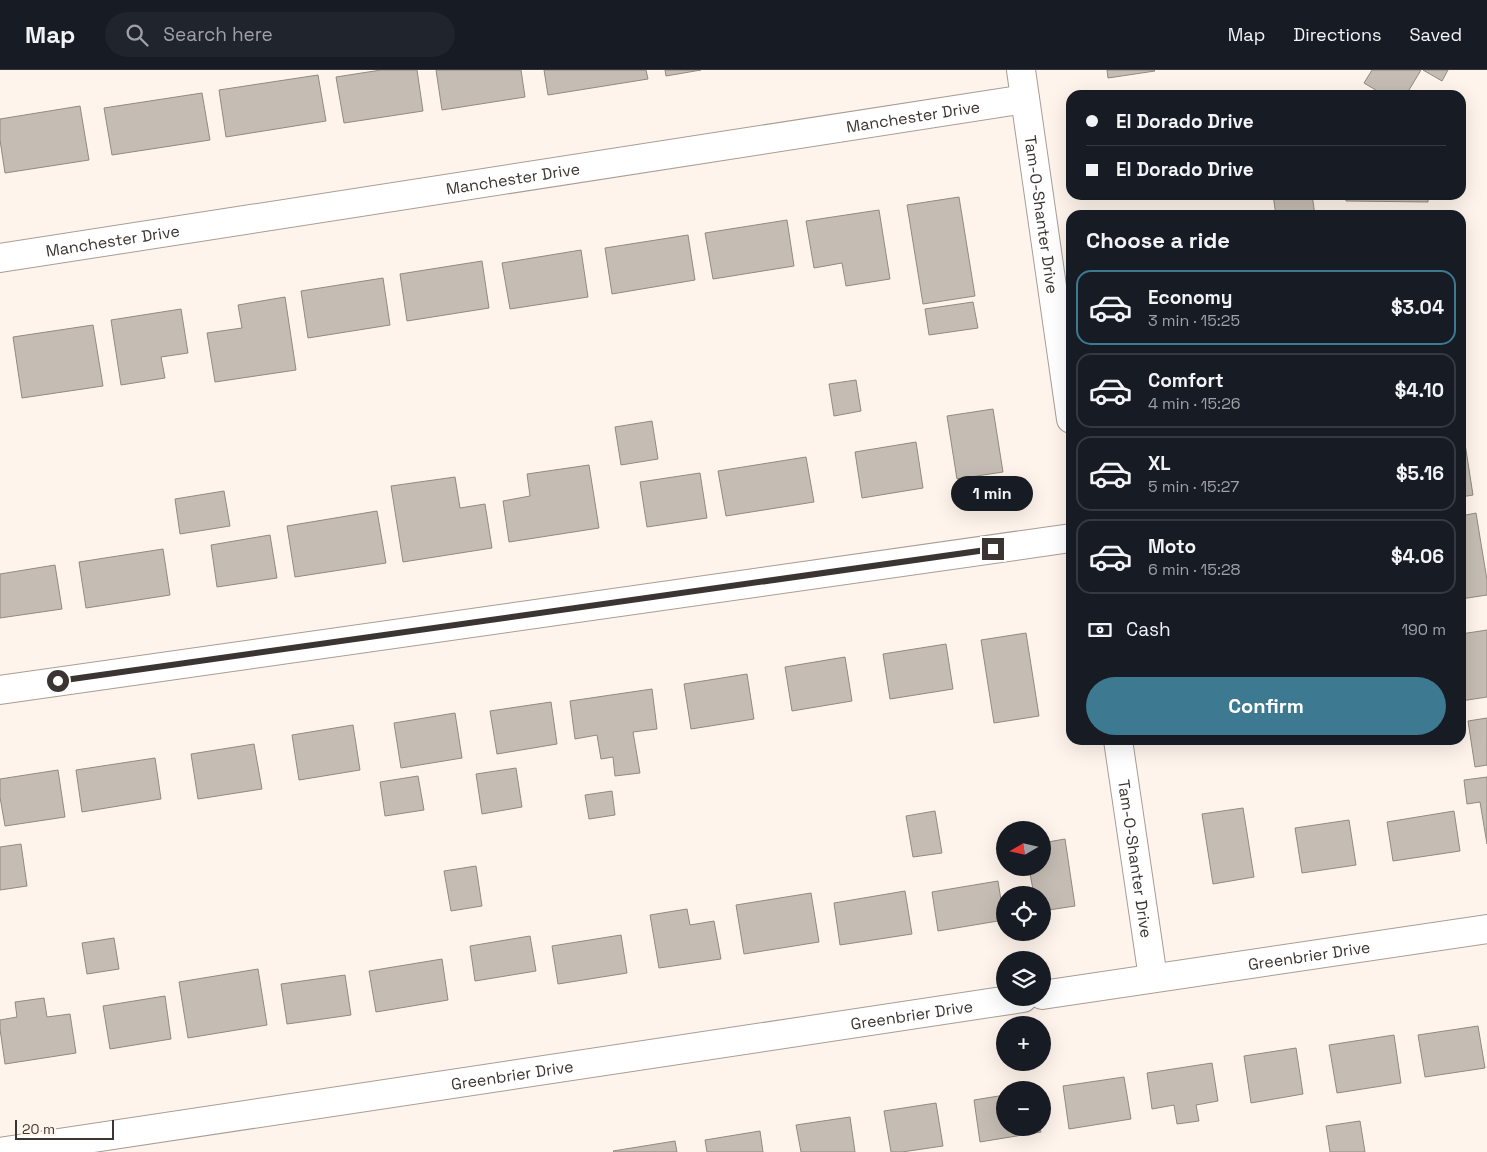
<!DOCTYPE html>
<html lang="en">
<head>
<meta charset="utf-8">
<style>
	body { margin:0; font-family:"Space Grotesk",sans-serif; background:#20242c; color:#f1f3f6; height:100vh; display:flex; flex-direction:column; font-size:19px; white-space:nowrap }
	* { box-sizing:border-box; margin:0 }
	p { font-size:16px; color:#9ea1a6 }
	.icon { flex:none; width:28px; height:28px; fill:none; stroke:currentColor; stroke-width:2; stroke-linecap:round; stroke-linejoin:round }
	.map { position:relative; flex:1; overflow:hidden }
	.sheet { position:absolute; left:1066px; top:140px; width:400px; height:535px; display:flex; flex-direction:column; background:#171b24; border-radius:15px; box-shadow:0 5px 20px #0002 }
	.sheet>* { flex:none }
	.hud { position:absolute; left:1066px; top:20px; width:400px; height:110px; border-radius:15px; box-shadow:0 5px 20px #0002; display:grid; align-content:center; height:110px; padding:0 20px; background:#171b24 }
	.needle { width:32px; rotate:261deg }
	.tools { position:absolute; left:996px; top:751px; display:grid; gap:10px }
	.tools a { display:grid; place-items:center; width:55px; height:55px; border-radius:50%; background:#171b24; box-shadow:0 5px 20px #0002; font-size:25px }
	.scale { position:absolute; left:15px; bottom:12px; width:99px; box-sizing:border-box; padding-left:5px; border:2px solid #3a3532; border-top:0; font-size:14px; line-height:18px; white-space:nowrap; color:#3a3532; -webkit-text-stroke:4px #fff4eb; paint-order:stroke }
	.end { position:absolute; width:22px; height:22px; margin:-11px; border:6px solid #3a3532; background:#fff; box-shadow:0 0 0 2px #fff }
	.from { border-radius:50% }
	.bubble { position:absolute; height:35px; border-radius:18px; background:#171b24; box-shadow:0 5px 20px #0002; font-size:16px; font-weight:600; line-height:35px; text-align:center }
	.hud b { display:flex; align-items:center; gap:18px; height:48px; font-size:19px }
	.hud b+b { border-top:1px solid #363941 }
	.hud i { width:12px; height:12px; background:#f1f3f6 }
	ul { padding:0; list-style:none }
	li { display:flex; align-items:center; gap:15px; height:75px; margin:0 10px 8px; padding:0 10px; border:2px solid #363941; border-radius:15px }
	li div { flex:1 }
	li b { display:block; font-size:19px }
	li em { font-style:normal; font-weight:600 }
	li.current { border-color:#3d7991 }
	li>.icon { width:45px; height:45px; stroke-width:1.5 }
	h2 { padding:0 20px; font-size:22px; line-height:60px }
	.pay { display:flex; align-items:center; gap:12px; height:55px; padding:0 20px; font-size:19px }
	.pay p { margin-inline-start:auto }
	.cta { display:flex; gap:10px; margin-top:auto; padding:10px 20px }
	.cta a { flex:1; height:58px; border-radius:30px; background:#3d7991; color:#fff; font-size:20px; font-weight:600; line-height:58px; text-align:center }
	header { display:flex; align-items:center; gap:30px; box-sizing:border-box; height:70px; padding:0 25px; background:#171b24; border-bottom:1px solid #363941 }
	header strong { font-size:24px }
	nav { display:flex; gap:28px; margin-inline-start:auto; font-size:18px }
	.search { width:350px; height:45px; background:#20242c; display:flex; align-items:center; gap:12px; box-sizing:border-box; padding:0 18px; border-radius:28px; color:#9ea1a6; font-size:19px }
	.map>svg:first-child { display:block }
	.building { fill:#c5bdb3; stroke:#918a80 }
	.lines { fill:none; stroke-linecap:round; stroke-linejoin:round }
	.street-casing { stroke:#a89d95; stroke-width:30 }
	.secondary-casing { stroke:#a89d95; stroke-width:30 }
	.street { stroke:#fff; stroke-width:28 }
	.secondary { stroke:#fff; stroke-width:28 }
	.route { stroke:#3a3532; stroke-width:6 }
	.labels { text-anchor:middle; dominant-baseline:central; stroke-width:4; stroke-linejoin:round; paint-order:stroke }
	.street-label { font-size:16px; fill:#3a3532; stroke:#fff4eb }
</style>
</head>
<body>
<header>
<strong>Map</strong>
<div class="search"><svg class="icon" aria-label="search" viewBox="0 0 24 24"><circle cx="10" cy="10" r="6"/><path d="M15 15l6 6"/></svg>Search here</div>
<nav><a>Map</a><a>Directions</a><a>Saved</a></nav>
</header>
<div class="map">
<svg width="1487" height="1082" viewBox="0 0 1487 1082">
	<rect width="100%" height="100%" fill="#fff4eb"/>
	<g class="building">
		<polygon points="381,0 417,0 423,41 344,53 336,7"/>
		<polygon points="436,0 521,0 525,27 442,40"/>
		<polygon points="544,0 646,0 648,9 548,25"/>
		<polygon points="665,0 701,0 666,6"/>
		<polygon points="1107,0 1154,0 1155,1 1108,8"/>
		<polygon points="1372,0 1421,0 1406,25 1384,25 1364,13"/>
		<polygon points="1423,0 1448,0 1442,11"/>
		<polygon points="318,5 326,51 226,67 219,20"/>
		<polygon points="202,23 210,70 112,85 104,38"/>
		<polygon points="80,36 89,90 5,103 0,70 0,49"/>
		<polygon points="1273,125 1312,125 1315,145 1276,145"/>
		<polygon points="1346,125 1428,125 1428,132 1346,131"/>
		<polygon points="959,127 975,226 923,234 907,135"/>
		<polygon points="879,140 890,209 846,216 842,193 814,198 806,151"/>
		<polygon points="787,150 794,196 713,209 705,163"/>
		<polygon points="688,165 695,210 612,224 605,178"/>
		<polygon points="581,180 588,227 510,239 502,193"/>
		<polygon points="482,191 489,238 407,251 400,204"/>
		<polygon points="383,208 390,255 308,268 301,221"/>
		<polygon points="285,227 296,300 215,312 207,263 242,258 238,235"/>
		<polygon points="973,232 978,258 929,265 925,239"/>
		<polygon points="181,239 188,283 161,287 165,308 121,315 111,250"/>
		<polygon points="93,255 103,316 22,328 13,267"/>
		<polygon points="856,310 861,341 834,346 829,314"/>
		<polygon points="993,339 1003,402 957,409 947,346"/>
		<polygon points="1461,348 1473,425 1461,427"/>
		<polygon points="652,351 658,389 621,395 615,357"/>
		<polygon points="916,372 923,418 862,428 855,382"/>
		<polygon points="806,387 814,432 726,446 718,401"/>
		<polygon points="589,395 599,458 509,472 503,431 530,426 527,404"/>
		<polygon points="700,403 707,448 647,457 640,412"/>
		<polygon points="455,407 460,438 485,434 492,478 403,492 391,416"/>
		<polygon points="224,421 230,456 180,464 175,429"/>
		<polygon points="377,441 386,493 295,507 287,456"/>
		<polygon points="1476,443 1487,510 1487,525 1461,529 1461,446"/>
		<polygon points="270,465 277,508 217,517 211,475"/>
		<polygon points="163,479 170,525 86,538 79,492"/>
		<polygon points="55,495 62,539 0,548 0,504"/>
		<polygon points="1487,560 1487,627 1461,631 1461,564"/>
		<polygon points="1026,563 1039,646 994,653 981,570"/>
		<polygon points="946,574 953,619 890,629 883,584"/>
		<polygon points="845,587 852,631 792,641 785,597"/>
		<polygon points="747,604 754,649 691,659 684,614"/>
		<polygon points="652,619 657,659 633,662 640,703 615,706 613,687 601,689 597,665 575,669 570,631"/>
		<polygon points="551,632 557,674 497,684 490,641"/>
		<polygon points="455,643 462,688 401,698 394,653"/>
		<polygon points="1487,648 1487,695 1475,697 1468,651"/>
		<polygon points="353,655 360,700 299,710 292,665"/>
		<polygon points="254,674 262,719 198,729 191,684"/>
		<polygon points="155,688 161,729 82,742 76,700"/>
		<polygon points="516,698 522,737 482,744 476,704"/>
		<polygon points="58,700 65,747 5,756 0,727 0,709"/>
		<polygon points="418,706 424,740 385,746 380,712"/>
		<polygon points="1487,707 1487,774 1480,732 1467,734 1464,710"/>
		<polygon points="612,721 615,745 589,749 585,725"/>
		<polygon points="1243,738 1254,807 1213,814 1202,744"/>
		<polygon points="935,741 942,783 913,787 906,746"/>
		<polygon points="1454,741 1460,781 1393,791 1387,752"/>
		<polygon points="1349,750 1356,795 1302,803 1295,758"/>
		<polygon points="1065,769 1075,836 1042,841 1042,825 1034,825 1029,798 1042,798 1042,773"/>
		<polygon points="21,774 27,816 0,820 0,777"/>
		<polygon points="476,796 482,836 451,841 444,801"/>
		<polygon points="998,811 1004,850 938,861 932,822"/>
		<polygon points="905,821 912,864 840,875 834,833"/>
		<polygon points="811,823 819,872 744,884 736,835"/>
		<polygon points="687,839 690,855 714,851 721,889 659,898 650,845"/>
		<polygon points="621,865 627,903 558,914 552,876"/>
		<polygon points="530,866 536,901 475,911 470,876"/>
		<polygon points="114,868 119,899 87,904 82,873"/>
		<polygon points="442,889 448,930 376,942 369,901"/>
		<polygon points="258,899 267,955 188,968 179,912"/>
		<polygon points="345,905 351,945 287,954 281,914"/>
		<polygon points="165,926 171,969 110,979 103,936"/>
		<polygon points="44,928 47,947 70,944 76,983 5,994 0,959 0,950 17,947 15,932"/>
		<polygon points="1478,956 1485,998 1425,1007 1418,965"/>
		<polygon points="1394,965 1401,1013 1337,1023 1329,975"/>
		<polygon points="1296,978 1303,1024 1251,1033 1244,986"/>
		<polygon points="1212,993 1218,1031 1196,1035 1199,1051 1177,1054 1174,1035 1152,1039 1147,1003"/>
		<polygon points="1124,1007 1131,1049 1069,1059 1063,1016"/>
		<polygon points="1005,1025 1005,1058 1040,1058 1041,1062 980,1072 974,1030"/>
		<polygon points="936,1033 943,1076 902,1082 891,1082 884,1041"/>
		<polygon points="850,1047 855,1082 801,1082 796,1055"/>
		<polygon points="1360,1051 1365,1082 1330,1082 1326,1056"/>
		<polygon points="760,1061 763,1082 707,1082 705,1070"/>
		<polygon points="675,1071 677,1082 614,1082 613,1081"/>
	</g>
	<g class="lines">
		<defs>
			<g id="street">
				<path id="s1" d="M1021 0 1071 349"/>
				<path id="s2" d="M0 188 1025 29"/>
				<polyline points="0,620 1071,468"/>
				<path id="s3" d="M1118 670 1153 908"/>
			</g>
			<g id="secondary">
				<path id="s4" d="M1042 925 1487 859"/>
				<path id="s5" d="M0 1082 1023 928"/>
			</g>
		</defs>
		<use href="#street" class="street-casing"/>
		<use href="#secondary" class="secondary-casing"/>
		<use href="#street" class="street"/>
		<use href="#secondary" class="secondary"/>
	</g>
	<g class="lines">
		<polyline class="route" points="58,611 993,479"/>
	</g>
	<g class="labels">
		<g class="street-label">
			<text stroke="none"><textPath href="#s2" startOffset="924">Manchester Drive</textPath></text>
			<text stroke="none"><textPath href="#s2" startOffset="519">Manchester Drive</textPath></text>
			<text stroke="none"><textPath href="#s1" startOffset="146">Tam-O-Shanter Drive</textPath></text>
			<text stroke="none"><textPath href="#s2" startOffset="114">Manchester Drive</textPath></text>
			<text stroke="none"><textPath href="#s3" startOffset="120">Tam-O-Shanter Drive</textPath></text>
			<text stroke="none"><textPath href="#s4" startOffset="270">Greenbrier Drive</textPath></text>
			<text stroke="none"><textPath href="#s5" startOffset="922">Greenbrier Drive</textPath></text>
			<text stroke="none"><textPath href="#s5" startOffset="518">Greenbrier Drive</textPath></text>
		</g>
	</g>
</svg>
<div class="tools">
<a><svg class="needle" viewBox="-14 -14 28 28"><path d="M0-13l5 13h-10z" fill="#e53935"/><path d="M0 13l5-13h-10z" fill="#9ea1a6"/></svg></a>
<a><svg class="icon" aria-label="locate" viewBox="0 0 24 24"><circle cx="12" cy="12" r="6"/><path d="M12 2v4M12 18v4M2 12h4M18 12h4"/></svg></a>
<a><svg class="icon" aria-label="layers" viewBox="0 0 24 24"><path d="M12 4l9 5-9 5-9-5zM3 14l9 5 9-5"/></svg></a>
<a>+</a>
<a>−</a>
</div>
<div class="scale">20 m</div>
<i class="end from" style="left:58px;top:611px"></i>
<i class="end" style="left:993px;top:479px"></i>
<div class="bubble" style="left:951px;top:406px;width:82px">1 min</div>
<div class="hud">
<b><i class="from"></i>El Dorado Drive</b>
<b><i></i>El Dorado Drive</b>
</div>
<section class="sheet">
<h2>Choose a ride</h2>
<ul>
<li class="current"><svg class="icon" aria-label="car" viewBox="0 0 24 24"><path d="M5 17H2v-5l4-1 3-4h7l3 4 3 1v5h-3M9 17h6M6 11h13"/><circle cx="7" cy="17" r="2"/><circle cx="17" cy="17" r="2"/></svg><div><b>Economy</b><p>3 min · 15:25</p></div><em>$3.04</em></li>
<li><svg class="icon" aria-label="car" viewBox="0 0 24 24"><path d="M5 17H2v-5l4-1 3-4h7l3 4 3 1v5h-3M9 17h6M6 11h13"/><circle cx="7" cy="17" r="2"/><circle cx="17" cy="17" r="2"/></svg><div><b>Comfort</b><p>4 min · 15:26</p></div><em>$4.10</em></li>
<li><svg class="icon" aria-label="car" viewBox="0 0 24 24"><path d="M5 17H2v-5l4-1 3-4h7l3 4 3 1v5h-3M9 17h6M6 11h13"/><circle cx="7" cy="17" r="2"/><circle cx="17" cy="17" r="2"/></svg><div><b>XL</b><p>5 min · 15:27</p></div><em>$5.16</em></li>
<li><svg class="icon" aria-label="car" viewBox="0 0 24 24"><path d="M5 17H2v-5l4-1 3-4h7l3 4 3 1v5h-3M9 17h6M6 11h13"/><circle cx="7" cy="17" r="2"/><circle cx="17" cy="17" r="2"/></svg><div><b>Moto</b><p>6 min · 15:28</p></div><em>$4.06</em></li>
</ul>
<div class="pay"><svg class="icon" aria-label="cash" viewBox="0 0 24 24"><path d="M3 7h18v10H3z"/><circle cx="12" cy="12" r="2"/></svg>Cash<p>190 m</p></div>
<div class="cta"><a>Confirm</a></div>
</section>
</div>
</body>
</html>
